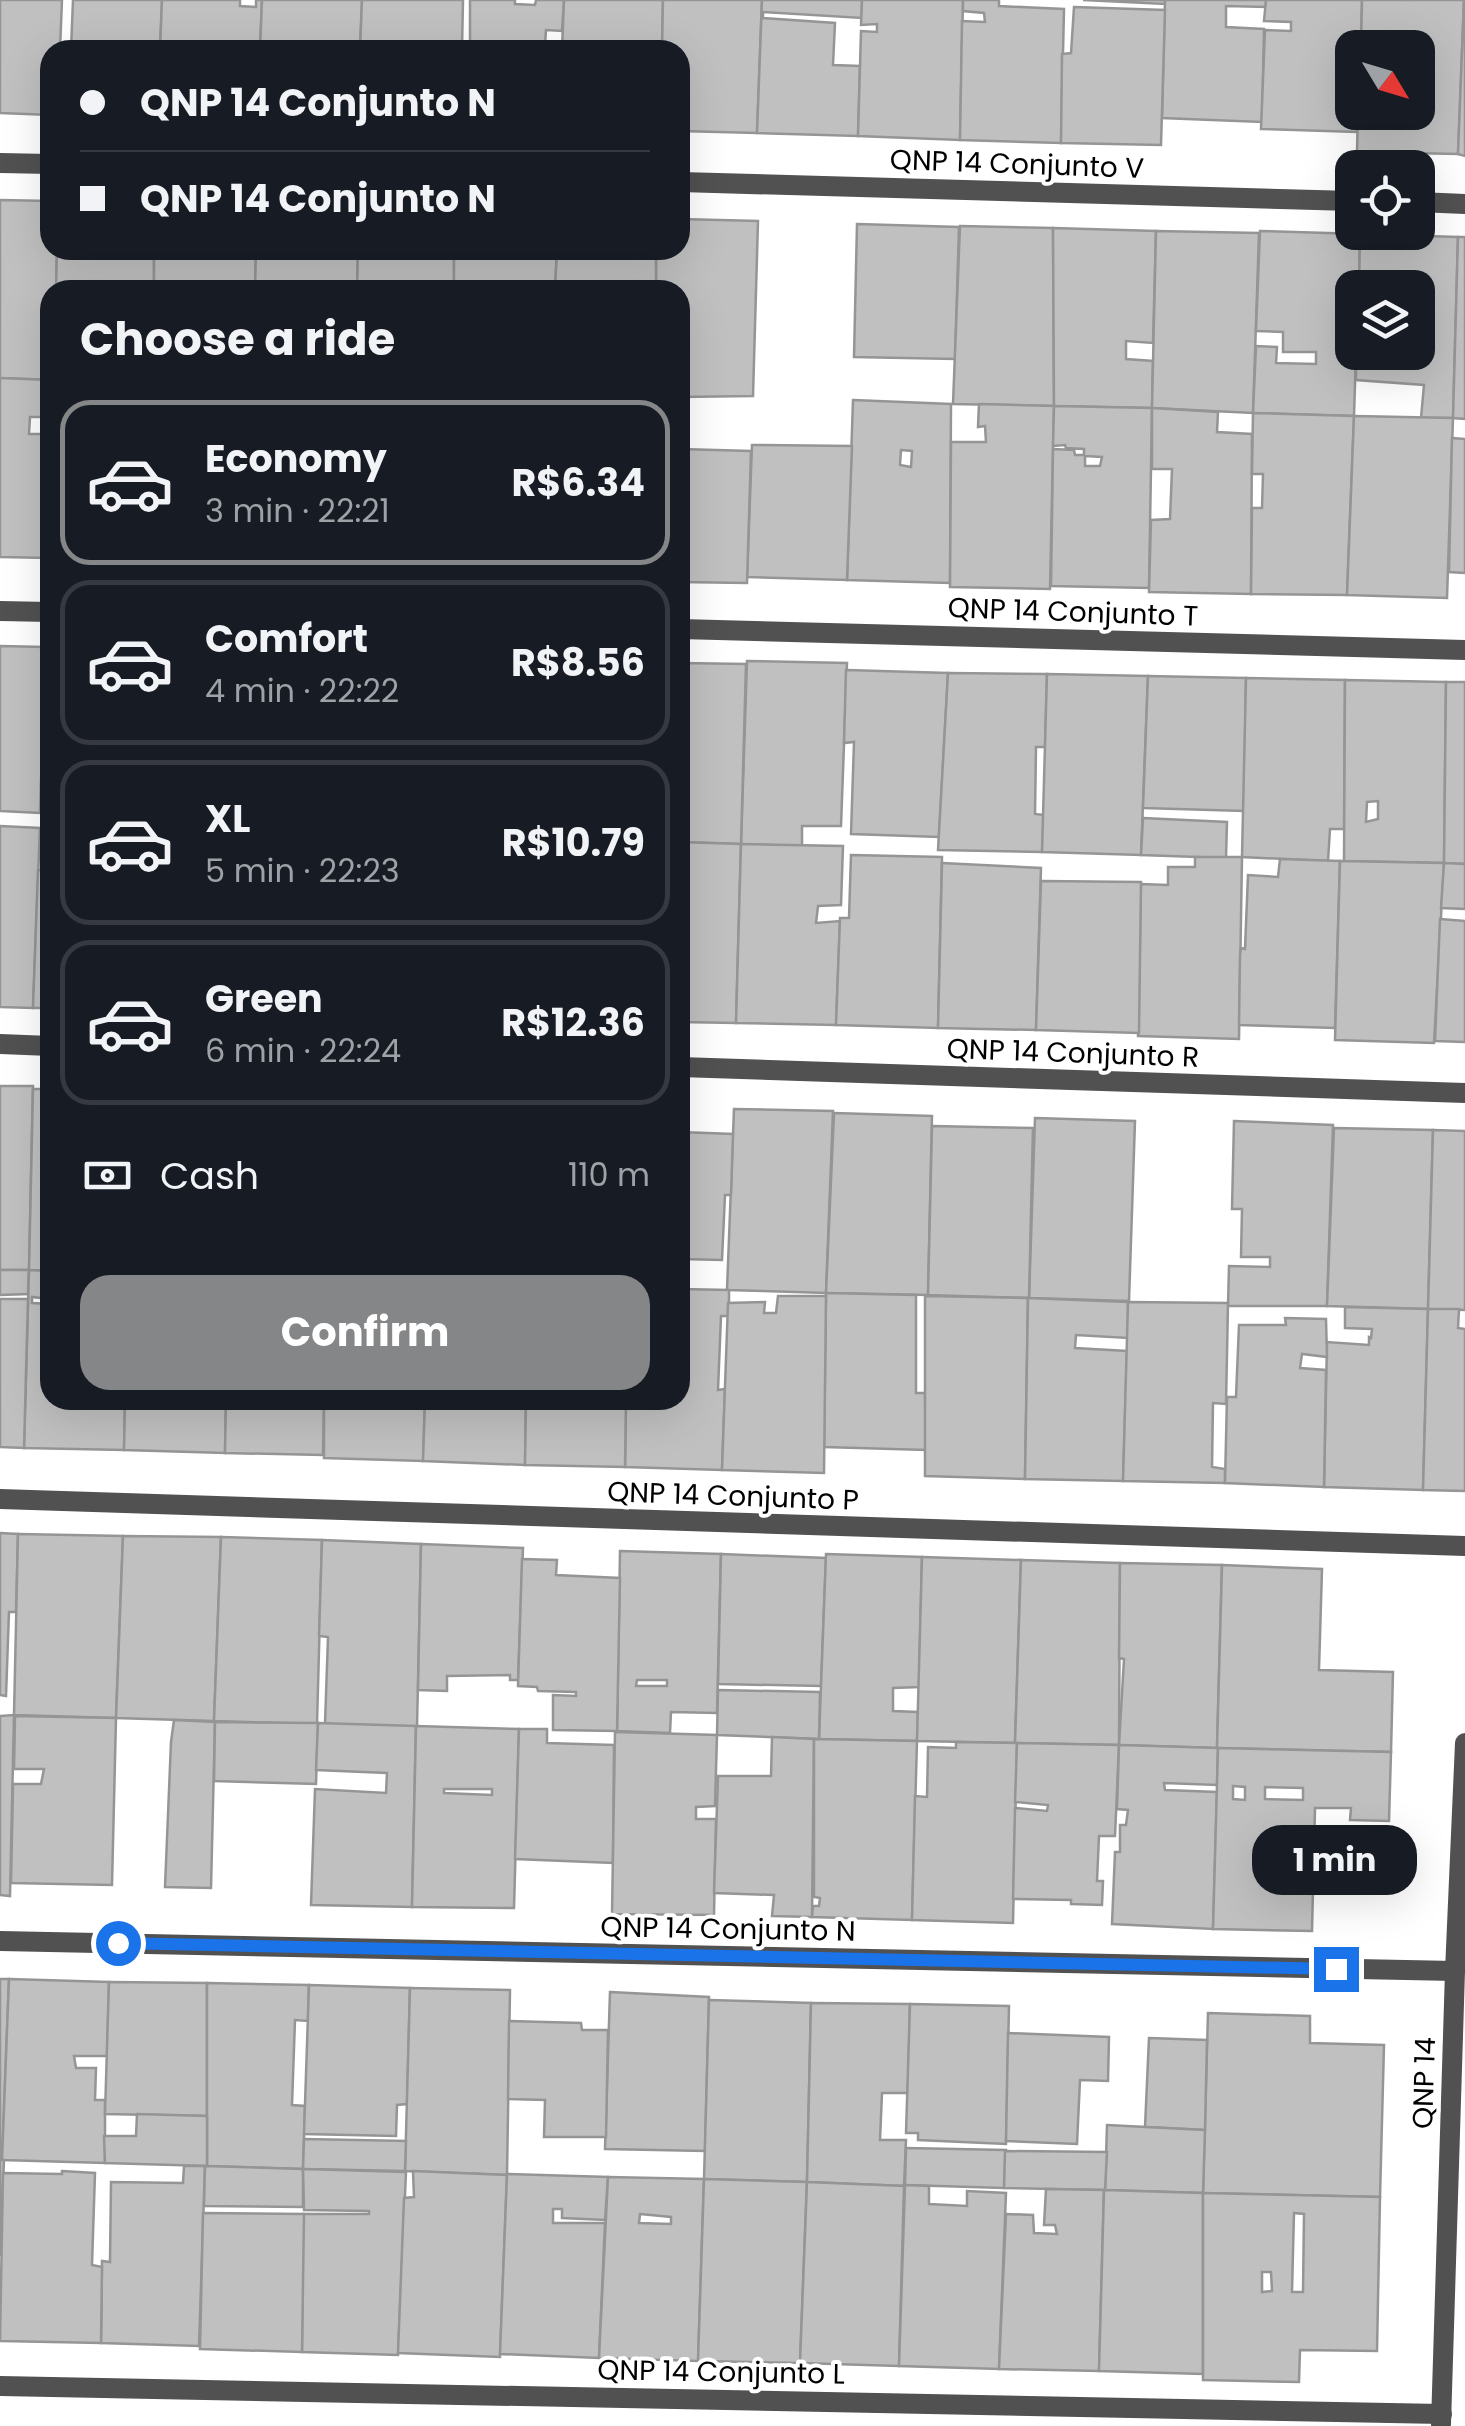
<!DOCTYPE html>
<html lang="en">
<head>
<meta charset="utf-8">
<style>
	body { margin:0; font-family:Poppins,sans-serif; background:#242831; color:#f1f3f6; height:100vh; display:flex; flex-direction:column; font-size:38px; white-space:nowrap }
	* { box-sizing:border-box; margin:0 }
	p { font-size:32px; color:#9ea1a6 }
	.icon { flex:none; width:55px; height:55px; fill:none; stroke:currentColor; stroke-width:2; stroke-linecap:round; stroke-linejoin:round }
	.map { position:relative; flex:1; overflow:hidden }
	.sheet { position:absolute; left:40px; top:280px; width:650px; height:1130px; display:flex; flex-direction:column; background:#171b24; border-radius:30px; box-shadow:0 10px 40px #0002 }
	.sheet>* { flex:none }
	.guide { position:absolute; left:40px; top:40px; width:650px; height:220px; border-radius:30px; box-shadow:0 10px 40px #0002; display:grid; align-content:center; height:220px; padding:0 40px; background:#171b24 }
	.needle { width:65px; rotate:128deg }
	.fabs { position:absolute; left:1335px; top:30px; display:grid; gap:20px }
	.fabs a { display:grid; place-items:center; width:100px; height:100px; border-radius:20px; background:#171b24; box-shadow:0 10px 40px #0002; font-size:50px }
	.end { position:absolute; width:45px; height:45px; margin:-22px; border:12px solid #1a73e8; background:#fff; box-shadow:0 0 0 5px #fff }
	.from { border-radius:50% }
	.bubble { position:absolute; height:70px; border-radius:30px; background:#171b24; box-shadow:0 10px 40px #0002; font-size:32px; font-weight:700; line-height:70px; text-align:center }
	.guide b { display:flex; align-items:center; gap:35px; height:95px; font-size:38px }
	.guide b+b { border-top:2px solid #363941 }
	.guide i { width:25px; height:25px; background:#f1f3f6 }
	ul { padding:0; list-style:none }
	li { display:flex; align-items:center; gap:30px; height:165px; margin:0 20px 15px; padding:0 20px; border:5px solid #363941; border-radius:30px }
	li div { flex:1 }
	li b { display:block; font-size:38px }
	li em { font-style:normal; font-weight:700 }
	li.on { border-color:#858687 }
	li>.icon { width:90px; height:90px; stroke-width:1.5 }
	h2 { padding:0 40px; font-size:45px; line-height:120px }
	.pay { display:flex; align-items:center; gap:25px; height:110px; padding:0 40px; font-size:38px }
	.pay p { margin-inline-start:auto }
	.primary-button { display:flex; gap:20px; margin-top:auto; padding:20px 40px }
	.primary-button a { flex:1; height:115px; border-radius:30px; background:#858687; color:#fff; font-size:40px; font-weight:700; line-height:115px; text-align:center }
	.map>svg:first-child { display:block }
	.building { fill:#c0c0c0; stroke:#959595; stroke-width:2.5; fill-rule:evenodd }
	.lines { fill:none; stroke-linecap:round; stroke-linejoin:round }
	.minor { stroke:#515151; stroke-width:20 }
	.route { stroke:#1a73e8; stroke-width:12 }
	.labels { text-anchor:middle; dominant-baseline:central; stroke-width:8; stroke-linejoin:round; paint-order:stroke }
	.street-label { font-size:28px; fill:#000; stroke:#fff }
</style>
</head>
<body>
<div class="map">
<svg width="1465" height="2426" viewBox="0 0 1465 2426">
	<rect width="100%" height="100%" fill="#fff"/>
	<g class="building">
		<polygon points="0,0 62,0 60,50 50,50 50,115 0,113"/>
		<polygon points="73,0 162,0 160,50 71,50"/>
		<polygon points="162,0 240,0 240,6 256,7 256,0 262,0 260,50 160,50"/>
		<polygon points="262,0 362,0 360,50 260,50"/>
		<polygon points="362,0 463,0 462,50 360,50"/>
		<polygon points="470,0 515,0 515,4 535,5 536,0 564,0 562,31 546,30 545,45 562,46 562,50 462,50 462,42 470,42"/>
		<polygon points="564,0 663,0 662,50 562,50"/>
		<polygon points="663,0 762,0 757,133 680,131 680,50 662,50"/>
		<polygon points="762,0 862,0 862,18 763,12 763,18 835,23 833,65 860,66 858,136 757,133"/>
		<polygon points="862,0 963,0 960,140 858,136 861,31 877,32 877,24 861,25"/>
		<polygon points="963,0 999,0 999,6 1064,9 1061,143 960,140 962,21 985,22 984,13 963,11"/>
		<polygon points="1083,0 1165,0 1165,4"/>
		<polygon points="1165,0 1266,0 1266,7 1226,6 1226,27 1264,29 1262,122 1162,118"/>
		<polygon points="1266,0 1362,0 1361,48 1352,48 1352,112 1358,112 1357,132 1261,129 1265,30 1291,31 1291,22 1264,21"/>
		<polygon points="1362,0 1464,0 1458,154 1357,152 1358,112 1418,112 1418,48 1361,48"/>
		<polygon points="1464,0 1465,0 1465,156 1458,154"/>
		<polygon points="1074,7 1165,10 1161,145 1061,143 1062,54 1071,53"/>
		<polygon points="0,200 50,201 50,250 57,250 56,290 50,290 50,380 0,378"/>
		<polygon points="680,219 758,221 753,396 680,397 680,290 656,290 656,250 680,250"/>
		<polygon points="857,224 959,227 955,359 854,357"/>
		<polygon points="960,226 1053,228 1054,406 953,404"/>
		<polygon points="1053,228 1156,231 1153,343 1126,341 1126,359 1153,361 1152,408 1054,406"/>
		<polygon points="1156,231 1259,233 1253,413 1152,408"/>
		<polygon points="1260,231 1360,234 1359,288 1352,288 1352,352 1356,352 1354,416 1253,413 1256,346 1277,347 1276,363 1316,364 1316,352 1283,352 1283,332 1256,331"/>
		<polygon points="1360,234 1458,237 1453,418 1421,418 1424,385 1356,380 1356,352 1418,352 1418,288 1359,288"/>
		<polygon points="1458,237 1465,237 1465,419 1453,418"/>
		<polygon points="57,250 154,250 154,290 56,290"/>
		<polygon points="154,250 256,250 255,290 154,290"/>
		<polygon points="256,250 358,250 357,290 255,290"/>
		<polygon points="358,250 454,250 454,290 357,290"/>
		<polygon points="454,250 557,250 555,290 454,290"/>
		<polygon points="557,250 656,250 656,290 555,290"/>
		<polygon points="0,378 50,380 50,417 30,417 29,434 50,434 48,558 0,557"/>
		<path d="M853 400 951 404 950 583 847 580ZM901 450 912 451 911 467 900 465Z"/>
		<polygon points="979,404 1054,406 1050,589 950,587 951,442 986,442 985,426 978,427"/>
		<path d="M1054 406 1152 408 1149 588 1051 586 1053 449 1074 450 1075 455H1084V449L1066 448 1065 445 1053 446ZM1085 456 1102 457 1100 466H1085Z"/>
		<polygon points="1152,408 1218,412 1217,432 1252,434 1251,594 1149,592 1151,520 1170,519 1172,469 1152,469"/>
		<polygon points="1253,413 1354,416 1347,595 1251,594 1252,508 1262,508 1263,474 1252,474"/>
		<polygon points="1354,416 1453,418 1447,598 1347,595"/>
		<polygon points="1452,438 1465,439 1465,573 1449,572"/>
		<polygon points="752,445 852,446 847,580 747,577"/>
		<polygon points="680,449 751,451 747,583 680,582"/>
		<polygon points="0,646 45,647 40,813 0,811"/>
		<polygon points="747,661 847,663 841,826 802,826 802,846 741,844"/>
		<polygon points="680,663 746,664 741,844 680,842"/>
		<polygon points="846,670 948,673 939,837 851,834 854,742 844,743"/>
		<polygon points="45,672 50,672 50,789 41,788"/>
		<polygon points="948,673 1047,674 1045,747 1036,747 1035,814 1044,815 1042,852 938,850"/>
		<polygon points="1047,674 1148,676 1141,855 1042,852"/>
		<polygon points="1148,676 1246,678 1244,811 1143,808"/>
		<polygon points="1246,678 1345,680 1344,829 1330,829 1328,861 1242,857"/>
		<path d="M1345 680 1446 682 1444 863 1344 861ZM1378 801V819L1366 822 1367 802Z"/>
		<polygon points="1446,682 1465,682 1465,864 1444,863"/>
		<polygon points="1143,818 1227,822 1226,858 1141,855"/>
		<polygon points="0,826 40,828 33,1008 0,1007"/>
		<polygon points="680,842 741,844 736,1023 680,1022"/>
		<polygon points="741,844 843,846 841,905 818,906 816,923 840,921 836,1025 736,1023"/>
		<polygon points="851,855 942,857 938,1028 836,1025 840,918 849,918"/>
		<polygon points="1195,857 1242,857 1239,1039 1138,1036 1141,884 1168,885 1168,867 1195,867"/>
		<polygon points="1280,859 1340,861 1335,1028 1239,1025 1240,955 1241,948 1245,949 1248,875 1278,877"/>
		<polygon points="1340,861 1444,863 1434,1043 1335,1040"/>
		<polygon points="942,863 1041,868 1036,1030 938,1028"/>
		<polygon points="1444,863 1465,864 1465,909 1441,908"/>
		<polygon points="38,870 50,871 50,1008 33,1008"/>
		<polygon points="1041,881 1141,882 1139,1033 1036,1030"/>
		<polygon points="1440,919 1465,921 1465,1042 1435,1041"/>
		<polygon points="0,1086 33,1086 29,1270 0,1270"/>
		<polygon points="33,1089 50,1089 50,1271 29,1270"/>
		<polygon points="734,1109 833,1111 826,1293 727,1290"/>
		<polygon points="834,1113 932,1116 928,1295 826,1293"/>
		<polygon points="1035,1118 1135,1121 1129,1301 1029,1298"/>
		<polygon points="1234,1121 1333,1125 1327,1306 1228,1306 1229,1266 1270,1267 1270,1257 1241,1257 1242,1209 1232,1209"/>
		<polygon points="932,1126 1033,1128 1029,1298 928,1295"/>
		<polygon points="1334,1128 1433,1130 1428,1309 1327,1306"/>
		<polygon points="1433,1130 1465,1131 1465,1310 1428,1309"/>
		<polygon points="680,1132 733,1134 731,1195 725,1195 722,1260 681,1259 680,1281"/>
		<polygon points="0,1270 29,1270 28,1294 0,1295"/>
		<polygon points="29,1270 50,1271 50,1299 32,1297 32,1303 50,1304 50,1400 125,1400 124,1450 24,1448"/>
		<polygon points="680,1289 729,1290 729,1316 721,1316 718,1390 725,1389 722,1470 625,1467 626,1400 680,1400"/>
		<polygon points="826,1293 916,1295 916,1393 925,1393 926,1450 824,1447"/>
		<polygon points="778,1296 826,1296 824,1473 722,1470 728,1303 765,1302 764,1313 776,1313"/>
		<polygon points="925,1296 1028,1298 1025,1479 925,1476"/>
		<polygon points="1028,1298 1128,1302 1128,1338 1076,1335 1075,1348 1127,1351 1123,1481 1025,1479"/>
		<polygon points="0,1299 28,1299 24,1448 0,1447"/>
		<polygon points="1128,1302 1228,1303 1226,1404 1213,1403 1212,1467 1225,1469 1225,1483 1123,1481"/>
		<polygon points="1345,1307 1428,1309 1423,1490 1324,1487 1327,1342 1369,1345 1369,1337 1371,1338 1372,1329 1345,1328"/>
		<polygon points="1428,1309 1459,1309 1458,1328 1465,1329 1465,1491 1423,1490"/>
		<polygon points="1285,1318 1326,1319 1327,1357 1302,1354 1300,1368 1326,1370 1324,1487 1225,1483 1227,1397 1236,1397 1239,1325 1286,1325"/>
		<polygon points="125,1400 226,1400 225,1453 124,1450"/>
		<polygon points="226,1400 324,1400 323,1455 225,1453"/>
		<polygon points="324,1400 425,1400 423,1461 324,1458"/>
		<polygon points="425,1400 526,1400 525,1465 423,1461"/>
		<polygon points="526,1400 626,1400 625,1467 525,1465"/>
		<polygon points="0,1533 18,1534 16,1612 9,1612 6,1696 0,1695"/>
		<polygon points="18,1534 123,1536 116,1718 14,1715"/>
		<polygon points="123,1536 221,1537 214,1721 116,1718"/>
		<polygon points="221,1537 322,1540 317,1724 214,1721"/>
		<polygon points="322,1540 421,1544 417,1727 325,1724 328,1637 319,1636"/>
		<polygon points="421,1544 523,1548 518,1680 510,1680 510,1675 447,1676 447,1691 418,1690"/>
		<path d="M620 1551 721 1554 717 1713 671 1712 670 1733 617 1731ZM637 1680H667V1686H636Z"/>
		<polygon points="721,1554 826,1558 821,1686 718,1684"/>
		<polygon points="826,1554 922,1557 919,1687 893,1688 893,1711 918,1712 917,1741 819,1739"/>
		<polygon points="922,1557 1021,1560 1015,1743 917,1741"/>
		<polygon points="522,1559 557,1560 556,1575 620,1578 617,1731 553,1730 553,1695 576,1696 576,1692 538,1691 537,1687 518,1686"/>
		<polygon points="1021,1560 1120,1563 1119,1745 1015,1743"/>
		<polygon points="1120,1563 1222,1565 1217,1748 1119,1745 1124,1659 1119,1658"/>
		<polygon points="1222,1565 1322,1569 1319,1670 1393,1672 1391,1752 1217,1748"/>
		<polygon points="718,1690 820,1692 819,1739 717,1735"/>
		<polygon points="14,1715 10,1896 0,1895 0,1716"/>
		<polygon points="15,1716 116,1718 112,1885 11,1883 13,1784 41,1784 44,1769 14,1769"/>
		<polygon points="174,1720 215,1722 211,1888 165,1887 171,1742"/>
		<polygon points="215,1722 318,1723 316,1784 214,1781"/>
		<polygon points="318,1723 416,1726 412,1907 311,1905 315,1789 386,1793 387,1773 316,1770"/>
		<path d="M416 1726 519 1729 514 1908 412 1907ZM444 1789H492V1795L444 1793Z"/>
		<polygon points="519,1729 547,1729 547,1743 614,1745 613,1863 515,1859"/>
		<polygon points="615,1732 717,1735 715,1806 696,1807 696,1819 716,1819 714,1915 612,1914"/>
		<polygon points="772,1737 814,1739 812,1917 772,1916 774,1895 714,1893 718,1776 771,1776"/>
		<polygon points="814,1739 917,1741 912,1920 812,1917 813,1906 819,1906 820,1898 814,1897"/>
		<polygon points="956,1742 1017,1743 1013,1923 912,1920 915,1796 927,1797 928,1747 956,1748"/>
		<polygon points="1017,1743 1119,1745 1115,1836 1099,1836 1097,1881 1103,1881 1102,1905 1071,1904 1071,1900 1013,1899 1015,1808 1047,1811 1048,1805 1015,1802"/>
		<polygon points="1119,1745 1218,1748 1217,1785 1164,1783 1165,1790 1217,1792 1213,1929 1112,1924 1115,1852 1120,1852 1120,1825 1126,1825 1128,1810 1117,1809"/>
		<path d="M1218 1748 1391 1752 1389 1821 1350 1820 1351 1808H1315L1312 1931 1213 1929ZM1233 1786 1245 1787V1800L1233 1799ZM1265 1787 1303 1788V1800L1265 1799Z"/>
		<polygon points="0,1979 9,1979 2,2160 0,2160"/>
		<polygon points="9,1979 109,1982 107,2056 74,2056 76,2068 96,2068 95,2100 105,2100 105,2163 2,2160"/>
		<polygon points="109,1982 207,1983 207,2116 105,2114"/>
		<polygon points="207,1983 309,1985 308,2021 295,2020 292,2105 305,2106 303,2169 207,2166"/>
		<polygon points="309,1985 410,1988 407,2104 397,2105 396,2136 304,2134"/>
		<polygon points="410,1988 510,1990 507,2175 405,2171"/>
		<polygon points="610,1992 709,1997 705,2151 605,2149"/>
		<polygon points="709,2000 811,2003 807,2182 704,2179"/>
		<polygon points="811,2003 910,2004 908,2093 882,2093 880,2140 906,2140 904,2186 807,2182"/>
		<polygon points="910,2004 1009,2006 1006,2144 918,2140 918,2133 906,2133"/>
		<polygon points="1208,2013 1310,2016 1310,2043 1384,2045 1380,2197 1203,2193"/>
		<polygon points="509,2021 581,2023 582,2030 608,2030 606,2137 544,2137 545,2100 508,2099"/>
		<polygon points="1008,2033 1109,2037 1108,2081 1080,2080 1077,2144 1006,2141"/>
		<polygon points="1149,2038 1207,2040 1205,2130 1145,2127"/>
		<polygon points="137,2114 207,2116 207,2166 105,2163 104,2136 136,2136"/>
		<polygon points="1107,2125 1205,2130 1203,2193 1105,2190"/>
		<polygon points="304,2139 406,2141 405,2171 303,2169"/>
		<polygon points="906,2148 1006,2150 1004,2188 905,2185"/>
		<polygon points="1005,2151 1107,2152 1105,2190 1004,2188"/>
		<polygon points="0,2160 4,2160 0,2256"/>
		<polygon points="184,2166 205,2166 199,2346 101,2343 102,2261 110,2262 111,2182 183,2183"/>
		<polygon points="205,2166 303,2169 303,2207 204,2206"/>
		<polygon points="303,2169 406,2172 398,2355 302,2352 303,2214 369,2214 369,2211 304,2210"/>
		<polygon points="62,2171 95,2173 92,2265 102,2267 101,2343 0,2341 3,2173 62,2174"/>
		<polygon points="413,2171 507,2175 500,2357 398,2353 404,2198 414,2197"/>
		<polygon points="507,2174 608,2177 605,2220 562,2218 562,2209 553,2209 553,2223 605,2223 599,2358 500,2354"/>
		<path d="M608 2177 704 2179 698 2361 599 2358ZM640 2214 671 2217V2224L639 2223Z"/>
		<polygon points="704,2179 807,2182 800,2363 698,2361"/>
		<polygon points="807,2182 904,2186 899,2366 800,2363"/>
		<polygon points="905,2185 929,2186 929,2204 967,2206 967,2191 1006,2193 999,2369 899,2366"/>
		<polygon points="1046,2189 1104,2190 1099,2371 999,2369 1006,2214 1033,2215 1034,2233 1057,2234 1055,2225 1044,2225"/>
		<polygon points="1104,2190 1203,2193 1203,2374 1099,2371"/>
		<path d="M1203 2193 1380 2197 1377 2351 1300 2350 1299 2382 1203 2380ZM1294 2213 1304 2214 1303 2292H1292ZM1262 2272H1271L1272 2291 1262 2292Z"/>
		<polygon points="203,2213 304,2214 302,2352 200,2349"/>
	</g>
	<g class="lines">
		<g class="minor">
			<polyline points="0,163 50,164"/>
			<polyline points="680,182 1352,201"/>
			<polyline points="1418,202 1465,204"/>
			<polyline points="0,611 50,612"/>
			<polyline points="680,629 1465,650"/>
			<polyline points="0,1044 50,1046"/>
			<polyline points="680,1067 1465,1093"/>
			<polyline points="0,1499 1465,1546"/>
			<polyline points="0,1941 1455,1971"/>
			<polyline points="0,2386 1442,2414"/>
			<polyline points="1441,2424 1455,1971 1465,1743"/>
		</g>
	</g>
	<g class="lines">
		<polyline class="route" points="118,1943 1336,1969"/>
	</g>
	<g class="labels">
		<g class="street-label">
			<text transform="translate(1017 164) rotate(2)">QNP 14 Conjunto V</text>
			<text transform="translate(1073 612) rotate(2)">QNP 14 Conjunto T</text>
			<text transform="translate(1073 1053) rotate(2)">QNP 14 Conjunto R</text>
			<text transform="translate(733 1496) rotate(2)">QNP 14 Conjunto P</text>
			<text transform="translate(728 1929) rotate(1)">QNP 14 Conjunto N</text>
			<text transform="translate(1424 2083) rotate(-88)">QNP 14</text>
			<text transform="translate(721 2372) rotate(1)">QNP 14 Conjunto L</text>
		</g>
	</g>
</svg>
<div class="fabs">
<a><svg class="needle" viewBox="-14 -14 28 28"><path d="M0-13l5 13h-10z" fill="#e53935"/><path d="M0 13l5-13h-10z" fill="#9ea1a6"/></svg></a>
<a><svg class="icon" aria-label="locate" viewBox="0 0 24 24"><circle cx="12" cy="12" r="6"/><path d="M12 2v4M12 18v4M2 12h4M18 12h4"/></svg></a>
<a><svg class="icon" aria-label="layers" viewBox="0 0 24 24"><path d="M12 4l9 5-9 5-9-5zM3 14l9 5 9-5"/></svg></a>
</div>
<i class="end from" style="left:118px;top:1943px"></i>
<i class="end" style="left:1336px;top:1969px"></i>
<div class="bubble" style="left:1252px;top:1825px;width:165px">1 min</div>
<div class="guide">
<b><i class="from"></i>QNP 14 Conjunto N</b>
<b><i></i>QNP 14 Conjunto N</b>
</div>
<section class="sheet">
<h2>Choose a ride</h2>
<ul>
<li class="on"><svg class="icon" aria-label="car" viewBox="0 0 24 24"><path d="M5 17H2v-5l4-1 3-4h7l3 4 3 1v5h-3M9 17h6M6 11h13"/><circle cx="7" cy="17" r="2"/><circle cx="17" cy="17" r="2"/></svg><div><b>Economy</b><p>3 min · 22:21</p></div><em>R$6.34</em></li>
<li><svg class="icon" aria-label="car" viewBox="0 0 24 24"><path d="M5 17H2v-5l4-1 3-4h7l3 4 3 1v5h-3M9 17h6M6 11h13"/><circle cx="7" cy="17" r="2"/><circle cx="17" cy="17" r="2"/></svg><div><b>Comfort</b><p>4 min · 22:22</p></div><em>R$8.56</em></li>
<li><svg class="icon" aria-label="car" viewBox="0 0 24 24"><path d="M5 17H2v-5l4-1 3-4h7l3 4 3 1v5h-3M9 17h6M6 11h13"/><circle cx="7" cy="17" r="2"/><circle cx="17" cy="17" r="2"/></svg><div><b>XL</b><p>5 min · 22:23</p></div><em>R$10.79</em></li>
<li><svg class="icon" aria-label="car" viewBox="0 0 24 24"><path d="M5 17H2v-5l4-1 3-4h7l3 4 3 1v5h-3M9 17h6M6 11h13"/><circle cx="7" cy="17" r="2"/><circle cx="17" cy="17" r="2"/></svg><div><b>Green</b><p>6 min · 22:24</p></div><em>R$12.36</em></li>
</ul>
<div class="pay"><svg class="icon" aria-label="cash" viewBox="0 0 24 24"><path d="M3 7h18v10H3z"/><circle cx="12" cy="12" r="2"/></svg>Cash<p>110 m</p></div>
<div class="primary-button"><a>Confirm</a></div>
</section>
</div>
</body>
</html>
